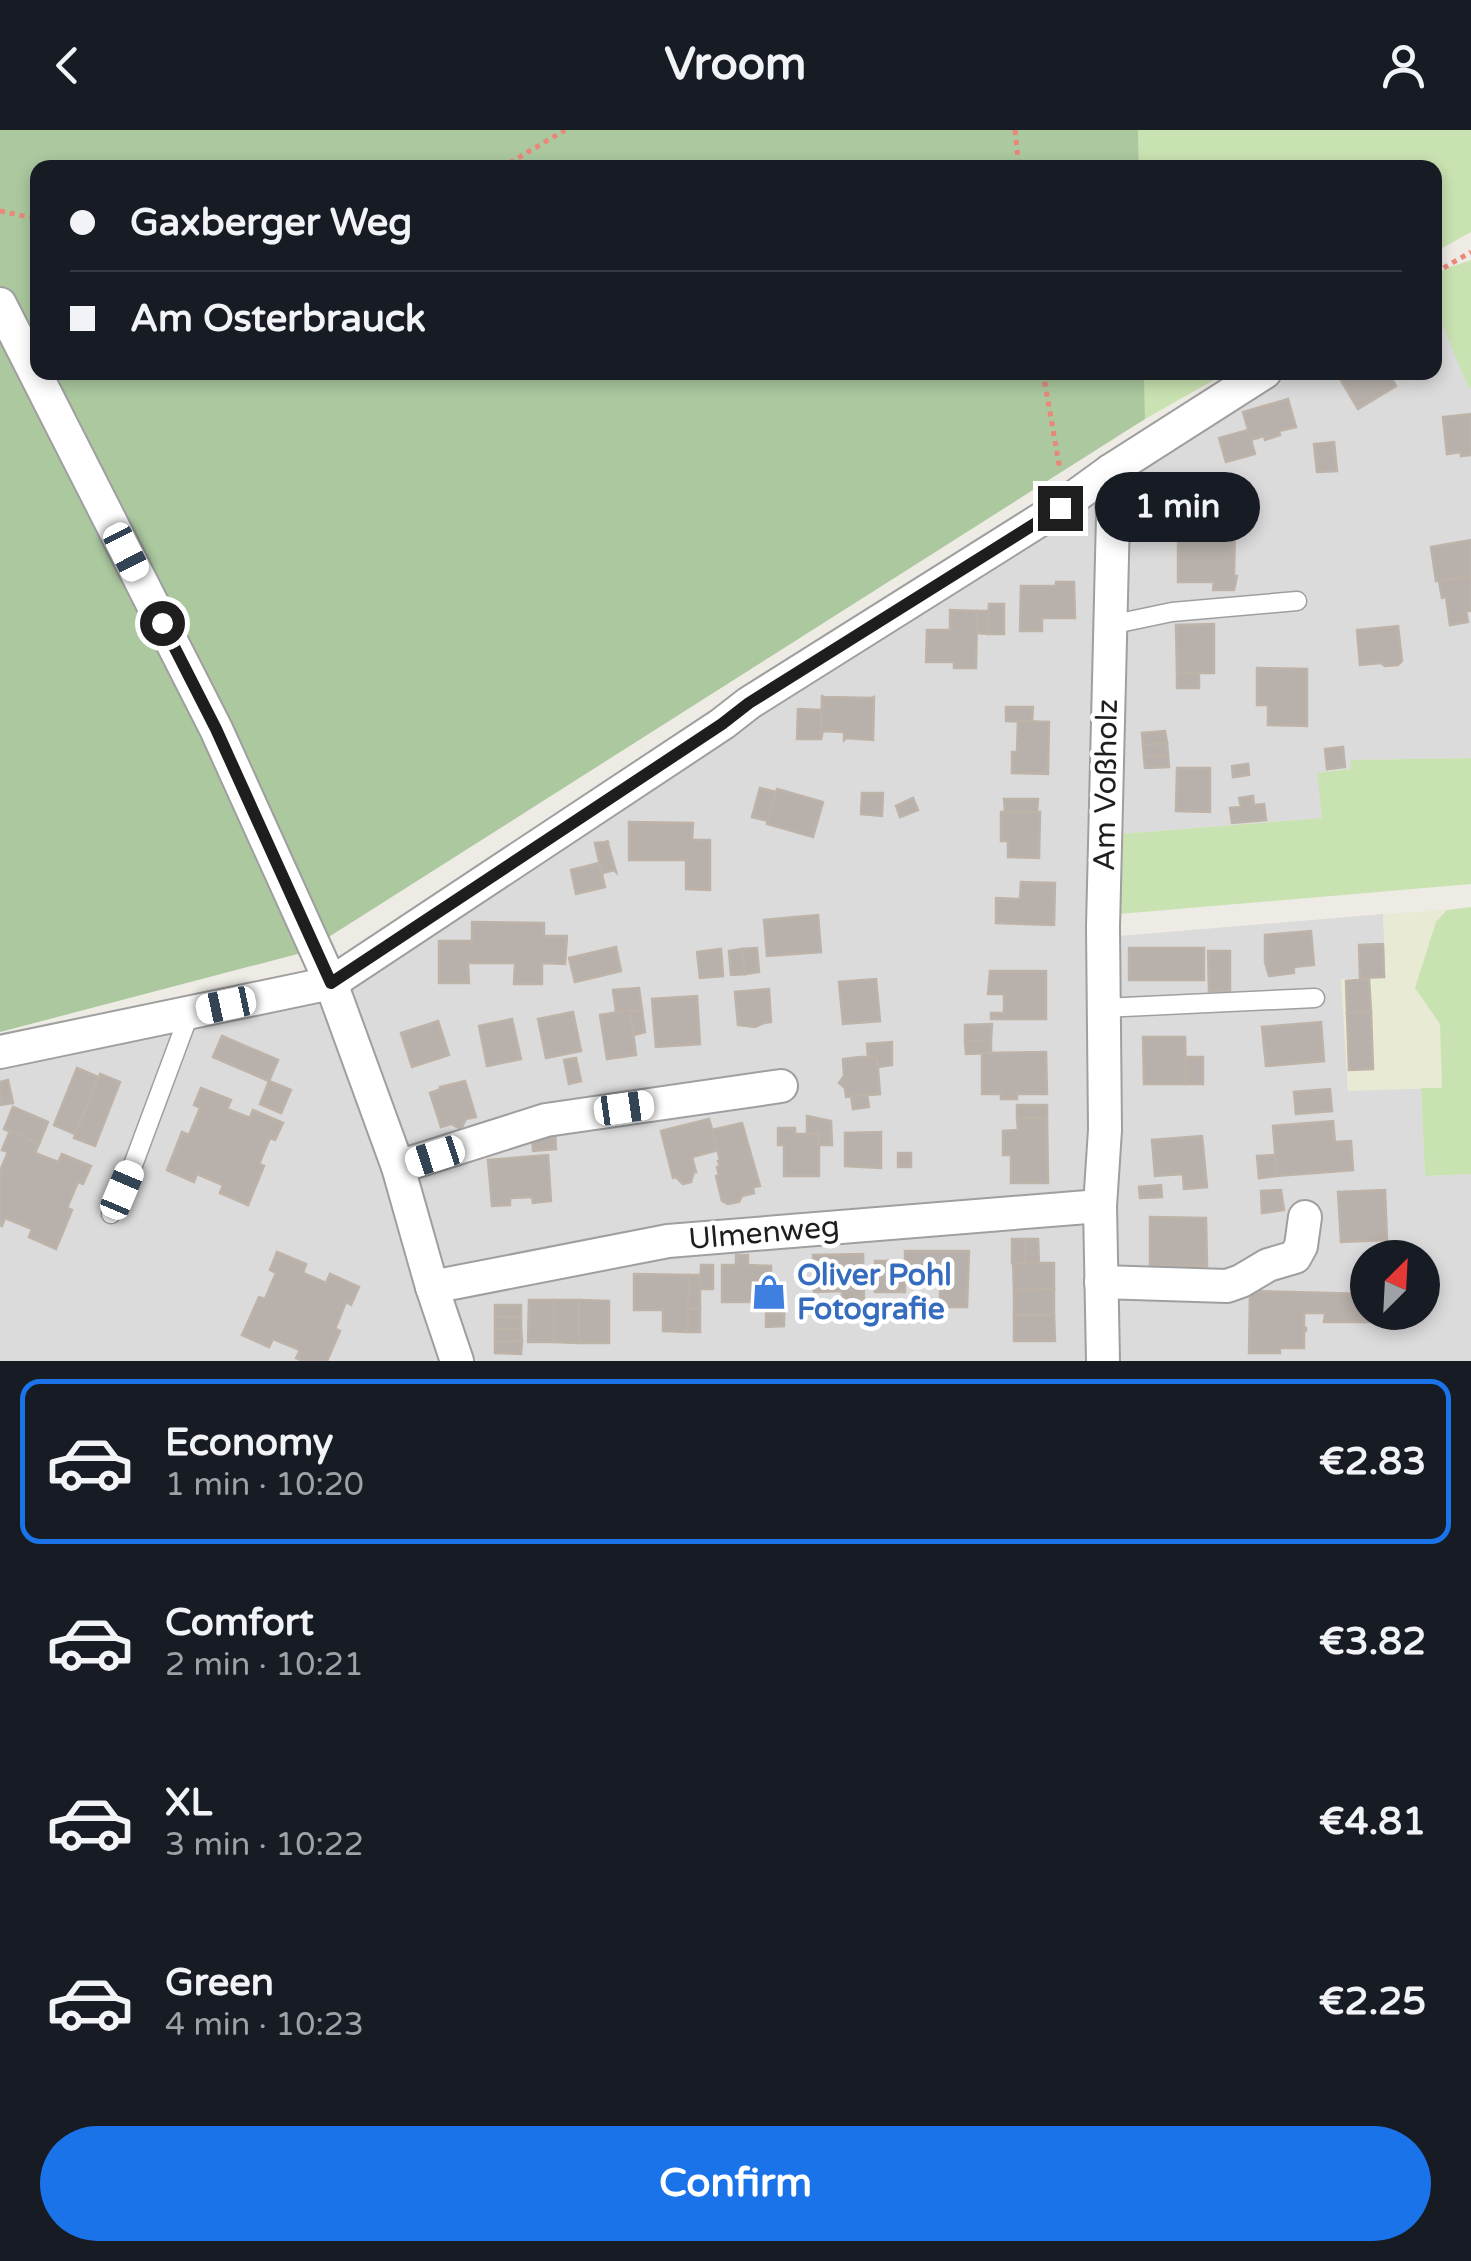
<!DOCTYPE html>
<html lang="en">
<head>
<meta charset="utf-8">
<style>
	body { margin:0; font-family:"Varela Round",sans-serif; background:#20242c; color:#f1f3f6; height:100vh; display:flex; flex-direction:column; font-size:38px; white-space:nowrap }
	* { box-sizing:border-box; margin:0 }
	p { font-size:32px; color:#9ea1a6 }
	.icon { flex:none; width:55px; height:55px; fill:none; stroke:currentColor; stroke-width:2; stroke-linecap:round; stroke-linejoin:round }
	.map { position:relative; height:1231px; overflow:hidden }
	.panel { display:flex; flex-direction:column; background:#171b24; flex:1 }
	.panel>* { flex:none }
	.top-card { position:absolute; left:30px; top:30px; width:1412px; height:220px; border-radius:20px; box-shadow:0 5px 15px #0003; display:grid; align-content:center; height:220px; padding:0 40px; background:#171b24 }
	.needle { width:65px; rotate:24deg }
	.buttons { position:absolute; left:1350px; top:1110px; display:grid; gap:20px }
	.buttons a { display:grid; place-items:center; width:90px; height:90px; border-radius:50%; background:#171b24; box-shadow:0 5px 15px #0003; font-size:50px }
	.end { position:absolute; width:45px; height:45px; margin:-22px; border:12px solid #1e1e1e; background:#fff; box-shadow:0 0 0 5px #fff }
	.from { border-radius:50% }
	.bubble { position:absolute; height:70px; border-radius:35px; background:#171b24; box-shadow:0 5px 15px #0003; font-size:32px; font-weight:700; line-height:70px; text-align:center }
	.car { position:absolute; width:30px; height:60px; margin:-30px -15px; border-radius:12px; box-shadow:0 0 8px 2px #0007; background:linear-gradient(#fff 24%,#345 0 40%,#fff 0 76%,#345 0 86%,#fff 0) }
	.top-card b { display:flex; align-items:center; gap:35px; height:95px; font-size:38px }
	.top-card b+b { border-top:2px solid #363941 }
	.top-card i { width:25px; height:25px; background:#f1f3f6 }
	ul { padding:18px 0 0; list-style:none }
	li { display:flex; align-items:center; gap:30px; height:165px; margin:0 20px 15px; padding:0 20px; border:5px solid transparent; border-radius:20px }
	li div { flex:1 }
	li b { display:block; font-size:38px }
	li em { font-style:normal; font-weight:700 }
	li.active { border-color:#1a73e8 }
	li>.icon { width:90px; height:90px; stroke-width:1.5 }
	.cta { display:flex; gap:20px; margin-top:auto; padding:20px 40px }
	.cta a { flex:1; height:115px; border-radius:60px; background:#1a73e8; color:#fff; font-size:40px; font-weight:700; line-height:115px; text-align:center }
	header { display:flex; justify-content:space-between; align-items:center; height:130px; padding:0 40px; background:#171b24; font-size:45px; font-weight:700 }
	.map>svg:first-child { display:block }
	.residential { fill:#dcdbdb; fill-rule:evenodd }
	.farmland { fill:#e9ead3 }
	.grass { fill:#c9e2b1 }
	.forest { fill:#abc89f }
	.building { fill:#b7b0ab; stroke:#beb3a9; stroke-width:2.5 }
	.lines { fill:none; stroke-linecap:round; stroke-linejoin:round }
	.service-casing { stroke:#9f9f9f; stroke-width:21 }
	.minor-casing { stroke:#9f9f9f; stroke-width:36 }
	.path { stroke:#ea877a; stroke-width:5; stroke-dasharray:5 5; stroke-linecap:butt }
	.service { stroke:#fff; stroke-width:18 }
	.minor { stroke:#fff; stroke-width:32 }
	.route { stroke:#1e1e1e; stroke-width:12 }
	.labels { text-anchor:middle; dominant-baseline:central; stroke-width:9; stroke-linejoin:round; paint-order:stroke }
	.street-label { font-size:30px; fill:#1e1e1e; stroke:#fff }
	.shop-label { font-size:30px; font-weight:bold; fill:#366cbe; stroke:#fff; text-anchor:start }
</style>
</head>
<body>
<header><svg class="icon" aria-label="back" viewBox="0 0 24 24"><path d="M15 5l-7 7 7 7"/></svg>Vroom<svg class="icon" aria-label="person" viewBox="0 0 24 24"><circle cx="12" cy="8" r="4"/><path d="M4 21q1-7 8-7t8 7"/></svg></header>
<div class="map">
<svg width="1471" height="1231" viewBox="0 0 1471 1231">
	<rect width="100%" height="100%" fill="#eeebe5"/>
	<path class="residential" d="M1435 174 1468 257H1471V628L1351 630V639L1318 643 1322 688 1120 704 1119 806 1383 784 1386 848 1342 849 1348 960 1421 958 1425 1046 1471 1044V1231H0V934L316 866 1266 243 1435 242ZM1368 1128H1422V1182H1368Z"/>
	<polygon class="farmland" points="1447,780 1436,792 1415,858 1440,894 1442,958 1348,961 1341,849 1386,848 1383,784"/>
	<g class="grass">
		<polygon points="1138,0 1471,0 1471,102 1435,122 1435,38 1139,37"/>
		<path d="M1471 130V257L1469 258C1460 235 1427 170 1435 148 1439 138 1462 134 1471 130Z"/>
		<polygon points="1144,242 1226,243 1145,289"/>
		<polygon points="1471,628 1471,754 1119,784 1120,704 1322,688 1317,643 1350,639 1351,630"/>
		<polygon points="1471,777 1471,1044 1425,1046 1421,958 1442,958 1440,894 1415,858 1436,792 1447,780"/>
	</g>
	<polygon class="forest" points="0,0 1138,0 1139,38 38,38 38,242 1144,242 1145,289 305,822 0,902"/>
	<g class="building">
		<polygon points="1336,242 1388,242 1396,256 1358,279"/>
		<polygon points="1288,269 1296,297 1279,301 1280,305 1265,310 1264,306 1251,310 1243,282"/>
		<polygon points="1471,284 1471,325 1461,326 1461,322 1447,324 1443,287"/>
		<polygon points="1248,300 1255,324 1226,332 1219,308"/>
		<polygon points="1334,312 1337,341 1317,342 1314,314"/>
		<rect x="1203" y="385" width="26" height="14"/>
		<polygon points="1203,399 1235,399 1234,446 1237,446 1234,460 1213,460 1214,452 1178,452 1178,407 1203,407"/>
		<polygon points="1471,410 1471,446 1436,451 1431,417"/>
		<polygon points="1471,446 1471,481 1466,481 1468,492 1450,495 1446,467 1442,468 1439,451"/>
		<polygon points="1056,452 1074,452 1075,488 1042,488 1042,501 1020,501 1021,456 1056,456"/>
		<polygon points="989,474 1004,474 1004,504 988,504"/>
		<polygon points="950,480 977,481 976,538 954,538 954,532 926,532 927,500 950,500"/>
		<polygon points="977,481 989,481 988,504 977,503"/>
		<polygon points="1214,494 1214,543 1177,543 1176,495"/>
		<polygon points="1398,496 1402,531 1398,535 1385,536 1381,533 1360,535 1357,500"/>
		<polygon points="1257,538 1307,539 1307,596 1268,595 1268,575 1257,575"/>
		<rect x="1177" y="543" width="22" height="15"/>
		<polygon points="822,565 823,567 872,568 874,567 873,610 846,608 844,610 844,602 823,601 821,609"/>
		<polygon points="1006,577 1033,577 1032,592 1006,591"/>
		<polygon points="798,579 821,580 821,609 797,609"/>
		<polygon points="1018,591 1049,592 1048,644 1012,643 1012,622 1017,622"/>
		<polygon points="1165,601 1167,613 1143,615 1142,603"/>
		<polygon points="1167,613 1168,625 1144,627 1143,615"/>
		<polygon points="1343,617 1345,637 1327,639 1325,619"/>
		<polygon points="1168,625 1169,637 1145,638 1144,627"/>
		<polygon points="1248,634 1249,645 1233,647 1232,636"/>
		<polygon points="1177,638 1210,638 1210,682 1176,681"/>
		<polygon points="760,658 776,662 768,691 752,687"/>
		<polygon points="777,659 823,672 813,707 767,694"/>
		<polygon points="862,663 883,663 882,686 861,684"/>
		<polygon points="1253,666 1254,675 1264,674 1266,690 1232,693 1230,678 1241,677 1239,668"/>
		<polygon points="913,668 918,680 900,687 896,676"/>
		<polygon points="1004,669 1038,669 1037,682 1005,682"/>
		<polygon points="1001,682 1040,682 1039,728 1008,727 1008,711 1001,711"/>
		<polygon points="629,692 693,693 692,710 710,710 710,760 686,759 686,730 629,730"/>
		<polygon points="607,710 616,742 614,740 603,743 602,745 595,713 608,712"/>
		<polygon points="599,733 605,757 576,764 571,740"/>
		<polygon points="1021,752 1055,753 1054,795 996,793 996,768 1020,769"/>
		<polygon points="818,785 821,822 767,826 764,790"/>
		<polygon points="472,792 544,793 544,806 567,806 565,834 542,833 542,854 514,854 515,833 468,833 469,853 439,853 439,811 472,811"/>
		<polygon points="1311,801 1314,835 1294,837 1294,843 1269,846 1265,832 1265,805"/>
		<polygon points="1383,814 1384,847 1360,848 1359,815"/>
		<polygon points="616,817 621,841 575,852 569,828"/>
		<polygon points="757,818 759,842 745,844 742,819"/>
		<rect x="1129" y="818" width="75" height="32"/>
		<polygon points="721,819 723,846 700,848 697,822"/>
		<polygon points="742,819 745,844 731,845 729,821"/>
		<polygon points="1208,821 1230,821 1230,861 1209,861"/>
		<polygon points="990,841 1046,841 1046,889 991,889 991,883 1004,883 1004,864 988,864"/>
		<polygon points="876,849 880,891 843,894 839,852"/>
		<polygon points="1369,849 1371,882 1347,883 1346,851"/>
		<polygon points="639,858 642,880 616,882 613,860"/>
		<polygon points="769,859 771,892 764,893 755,897 738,895 735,862"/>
		<polygon points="697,866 700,914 656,917 652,869"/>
		<polygon points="630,880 636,925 607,929 600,885"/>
		<polygon points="642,880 645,902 634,905 630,882"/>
		<polygon points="573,882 581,921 546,928 538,889"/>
		<polygon points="1371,882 1373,939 1349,940 1347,883"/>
		<polygon points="512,889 521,929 487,936 479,896"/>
		<polygon points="438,891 449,925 412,937 401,903"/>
		<polygon points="1321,892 1324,931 1266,936 1262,897"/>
		<polygon points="992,894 991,910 965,911 965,895"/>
		<polygon points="222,906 278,930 269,951 213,927"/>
		<polygon points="1143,907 1185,907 1186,954 1144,954"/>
		<polygon points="991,910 991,923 966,924 965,911"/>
		<polygon points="892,912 892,935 878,937 877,927 868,928 867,914"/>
		<polygon points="1046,922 1047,964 1017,964 1017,969 1001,969 1001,964 982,964 982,923"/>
		<polygon points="860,927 877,927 880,964 846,967 845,958 839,953 844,946 843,929"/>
		<rect x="1186" y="927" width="17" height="27"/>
		<polygon points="576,928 581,951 569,954 564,930"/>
		<polygon points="77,938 98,947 75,1004 54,995"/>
		<polygon points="100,944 120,952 95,1016 74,1008"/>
		<polygon points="8,950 13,973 0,975 0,952"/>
		<polygon points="269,951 291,960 281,983 260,974"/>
		<polygon points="465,951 476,987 466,989 461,999 451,994 441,997 430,963 441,959 440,957"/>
		<polygon points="201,958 231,970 227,979 250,988 253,980 283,993 275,1010 270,1008 259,1034 264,1036 248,1075 220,1063 223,1055 197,1044 194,1052 167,1040 182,1002 189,1005 200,978 194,975"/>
		<polygon points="1330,959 1332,981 1296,984 1294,962"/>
		<polygon points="867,965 869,977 853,979 851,966"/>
		<rect x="1017" y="975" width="30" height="13"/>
		<polygon points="13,977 48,992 39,1014 4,999"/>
		<polygon points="807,986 831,991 832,1015 819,1015 819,1004 807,1004"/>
		<polygon points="1017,988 1047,988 1048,1053 1011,1053 1011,1025 1003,1025 1003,1001 1018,1000"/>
		<polygon points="709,989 718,1020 692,1027 696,1042 694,1042 691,1052 683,1054 676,1047 673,1048 661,1001"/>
		<polygon points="1333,991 1335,1012 1351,1011 1353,1040 1277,1046 1273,996"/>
		<polygon points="742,993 760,1056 753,1057 754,1063 742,1066 739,1072 728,1074 722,1071 716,1046 719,1045 717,1037 720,1036 718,1031 720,1030 712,1000"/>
		<polygon points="778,998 795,998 795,1004 819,1004 819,1046 784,1046 784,1015 778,1015"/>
		<polygon points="555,1000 556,1019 533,1021 532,1007"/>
		<polygon points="10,1001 39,1014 35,1023 58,1032 62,1024 91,1036 83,1054 78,1052 67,1078 72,1080 56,1119 29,1107 32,1099 5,1088 2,1096 0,1095 0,1041 8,1022 2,1020"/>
		<polygon points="881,1002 881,1038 845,1036 845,1003"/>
		<polygon points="1202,1006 1207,1057 1184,1059 1183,1044 1155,1046 1152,1010"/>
		<rect x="898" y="1023" width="13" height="14"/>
		<polygon points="548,1025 551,1071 533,1073 532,1067 510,1068 510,1075 492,1076 488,1030"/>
		<polygon points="1275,1025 1277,1046 1259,1048 1257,1026"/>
		<polygon points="1161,1055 1162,1067 1140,1068 1139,1057"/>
		<polygon points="1281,1060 1284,1080 1262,1083 1261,1061"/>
		<polygon points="1385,1060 1387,1110 1341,1112 1338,1062"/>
		<polygon points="1150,1087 1206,1088 1207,1136 1150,1136"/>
		<rect x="1012" y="1109" width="13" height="24"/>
		<polygon points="1025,1109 1038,1109 1039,1133 1025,1133"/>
		<polygon points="905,1121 969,1121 967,1177 940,1177 940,1148 922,1149 922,1153 905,1154"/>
		<polygon points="277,1122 306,1134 303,1143 326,1153 330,1144 359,1157 351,1175 346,1172 335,1199 340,1201 327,1231 303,1231 296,1228 300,1220 273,1209 269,1217 242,1205 259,1167 265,1169 276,1143 270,1140"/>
		<polygon points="863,1124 864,1171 842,1171 842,1161 814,1162 813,1125"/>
		<polygon points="736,1125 748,1125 748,1135 771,1136 771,1172 722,1172 722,1135 736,1135"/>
		<rect x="875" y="1131" width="13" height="31"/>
		<rect x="888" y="1131" width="17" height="31"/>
		<polygon points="1013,1133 1054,1133 1054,1159 1014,1160"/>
		<polygon points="701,1135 713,1135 713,1159 700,1159"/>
		<polygon points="634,1144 689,1145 688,1202 663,1201 663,1180 634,1180"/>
		<polygon points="689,1145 700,1145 700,1179 688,1179"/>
		<rect x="771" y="1158" width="13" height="26"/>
		<polygon points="1054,1159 1054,1185 1014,1185 1014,1160"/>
		<polygon points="1250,1161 1368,1164 1368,1182 1389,1182 1389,1192 1324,1192 1325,1183 1304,1183 1304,1198 1306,1198 1306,1201 1304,1201 1304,1218 1280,1218 1280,1223 1249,1223"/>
		<polygon points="529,1170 554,1170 554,1212 528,1212"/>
		<polygon points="554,1170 579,1170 579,1213 554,1212"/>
		<polygon points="579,1170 609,1171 609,1213 579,1213"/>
		<polygon points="766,1172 771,1172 771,1184 784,1184 784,1196 766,1197"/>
		<rect x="495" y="1175" width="26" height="12"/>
		<rect x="688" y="1179" width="12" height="23"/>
		<polygon points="1014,1185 1054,1185 1055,1211 1014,1211"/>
		<rect x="495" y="1187" width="26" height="12"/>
		<polygon points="495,1199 521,1199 522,1211 495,1212"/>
		<polygon points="522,1211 521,1224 495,1223 495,1212"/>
	</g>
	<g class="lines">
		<defs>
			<g id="service">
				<polyline points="1110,495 1172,482 1297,471"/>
				<polyline points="1103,878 1315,868"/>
				<polyline points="111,1084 133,1035 190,882"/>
			</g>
			<g id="minor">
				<polyline points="0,174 216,599 331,853 398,1037 432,1157 457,1231"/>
				<polyline points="0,922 331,853 722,594 749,573 1059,378 1110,341 1265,242"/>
				<polyline points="398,1037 546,990 781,956"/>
				<polyline points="1101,1152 1227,1156 1241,1151 1268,1135 1295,1127 1301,1116 1305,1087"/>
				<polyline points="432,1157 668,1111 1100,1076"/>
				<polyline points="1103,1231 1100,1076 1105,1000 1103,797 1113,386 1110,341"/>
			</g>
		</defs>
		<use href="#service" class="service-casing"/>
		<use href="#minor" class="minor-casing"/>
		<g class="path">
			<polyline points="1015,0 1019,38"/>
			<polyline points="501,38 565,0"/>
			<polyline points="0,81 38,89"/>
			<polyline points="1435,143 1471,122"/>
			<polyline points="1043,242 1060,340"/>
		</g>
		<use href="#service" class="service"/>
		<use href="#minor" class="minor"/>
	</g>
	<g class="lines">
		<polyline class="route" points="162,493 216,599 331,853 722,594 749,573 1060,378"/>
	</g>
	<defs>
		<symbol id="shop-bare" viewBox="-9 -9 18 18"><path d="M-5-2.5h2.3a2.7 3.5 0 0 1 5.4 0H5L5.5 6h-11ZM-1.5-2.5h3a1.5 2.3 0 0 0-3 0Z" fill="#3f7fe0" stroke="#fff" stroke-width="2.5" paint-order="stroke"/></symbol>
	</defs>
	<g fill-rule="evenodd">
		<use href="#shop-bare" x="744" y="1137" width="50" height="50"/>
	</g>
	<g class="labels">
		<g class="street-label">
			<text transform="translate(1106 655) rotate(-89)">Am Voßholz</text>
			<text transform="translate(764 1103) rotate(-5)">Ulmenweg</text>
		</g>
		<g class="shop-label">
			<text x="797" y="1145">Oliver Pohl<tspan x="797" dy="34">Fotografie</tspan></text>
		</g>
	</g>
</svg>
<div class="buttons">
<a><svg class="needle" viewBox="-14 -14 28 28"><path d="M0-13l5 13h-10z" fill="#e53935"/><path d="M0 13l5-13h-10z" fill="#9ea1a6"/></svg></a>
</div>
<i class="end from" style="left:162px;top:493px"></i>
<i class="end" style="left:1060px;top:378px"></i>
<div class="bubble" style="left:1095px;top:342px;width:165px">1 min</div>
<i class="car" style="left:126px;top:422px;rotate:153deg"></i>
<i class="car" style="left:226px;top:875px;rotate:258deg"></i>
<i class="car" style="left:624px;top:978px;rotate:82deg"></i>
<i class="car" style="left:435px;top:1026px;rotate:252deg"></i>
<i class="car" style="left:122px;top:1060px;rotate:23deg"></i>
<div class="top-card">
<b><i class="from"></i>Gaxberger Weg</b>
<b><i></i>Am Osterbrauck</b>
</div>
</div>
<section class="panel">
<ul>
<li class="active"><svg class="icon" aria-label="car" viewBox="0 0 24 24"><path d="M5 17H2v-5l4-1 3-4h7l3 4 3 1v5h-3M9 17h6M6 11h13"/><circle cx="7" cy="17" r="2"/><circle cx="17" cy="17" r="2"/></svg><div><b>Economy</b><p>1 min · 10:20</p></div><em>€2.83</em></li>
<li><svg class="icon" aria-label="car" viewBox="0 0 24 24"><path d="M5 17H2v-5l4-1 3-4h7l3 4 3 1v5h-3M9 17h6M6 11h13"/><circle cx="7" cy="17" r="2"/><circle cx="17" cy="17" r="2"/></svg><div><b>Comfort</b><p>2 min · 10:21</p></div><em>€3.82</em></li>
<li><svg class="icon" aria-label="car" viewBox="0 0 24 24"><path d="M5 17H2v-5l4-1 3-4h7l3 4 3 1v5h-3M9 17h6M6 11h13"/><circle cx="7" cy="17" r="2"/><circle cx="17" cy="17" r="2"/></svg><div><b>XL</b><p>3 min · 10:22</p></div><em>€4.81</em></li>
<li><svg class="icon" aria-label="car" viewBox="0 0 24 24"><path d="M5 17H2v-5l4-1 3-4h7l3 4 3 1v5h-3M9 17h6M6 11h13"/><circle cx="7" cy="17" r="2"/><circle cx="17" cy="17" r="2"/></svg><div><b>Green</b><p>4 min · 10:23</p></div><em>€2.25</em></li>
</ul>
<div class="cta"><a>Confirm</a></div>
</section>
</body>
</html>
